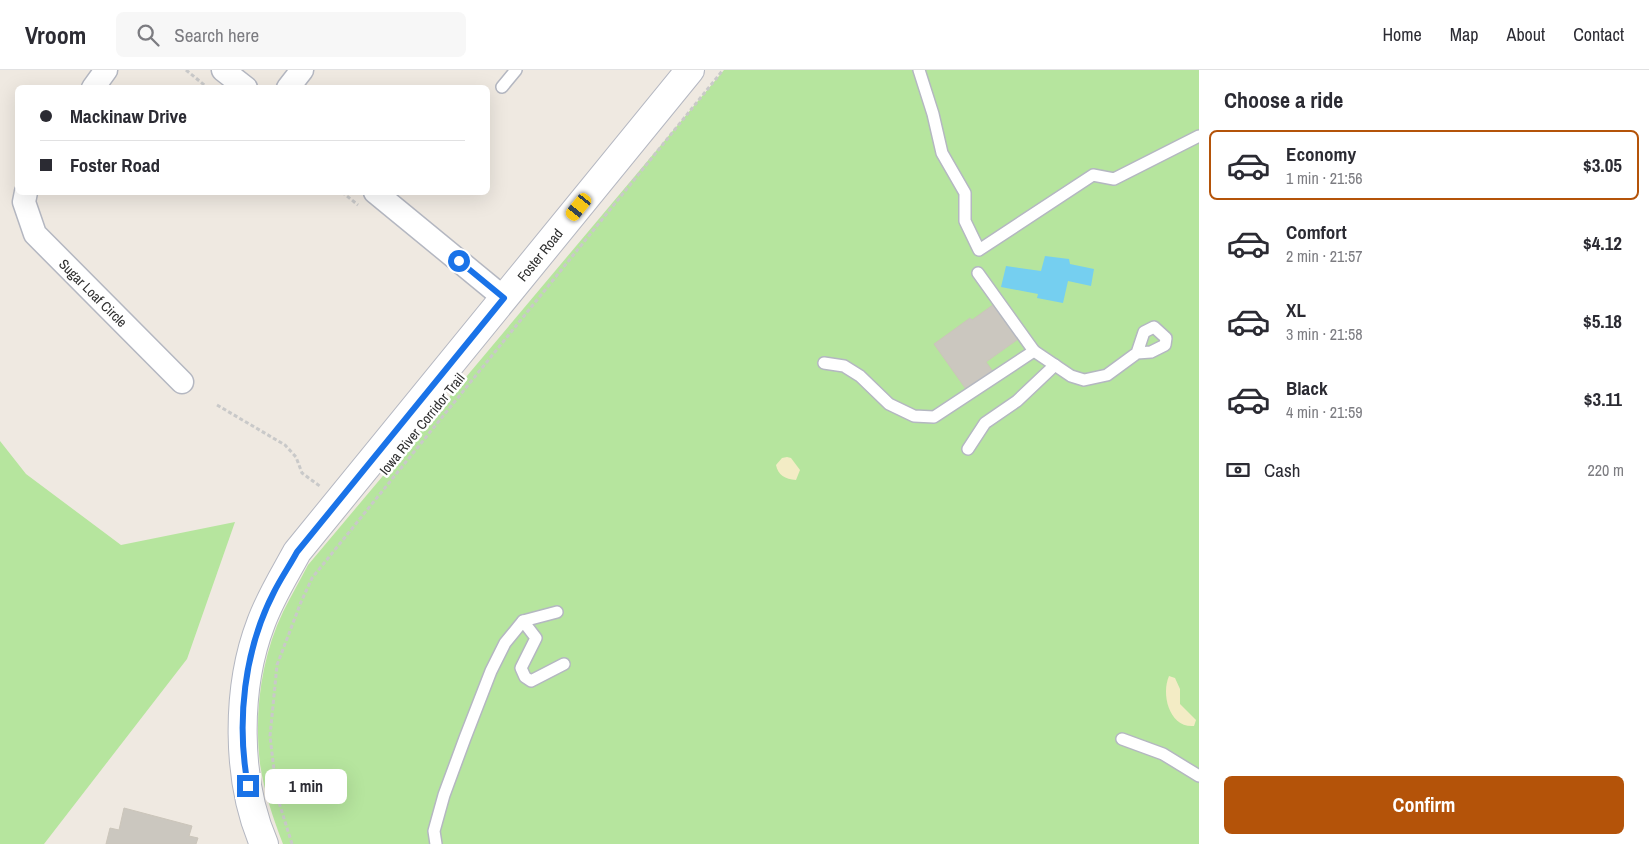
<!DOCTYPE html>
<html lang="en">
<head>
<meta charset="utf-8">
<style>
	body { margin:0; font-family:"Archivo Narrow",sans-serif; background:#f7f7f7; color:#2b2b33; height:100vh; display:flex; flex-direction:column; font-size:19px; white-space:nowrap }
	* { box-sizing:border-box; margin:0 }
	p { font-size:16px; color:#7c7c81 }
	.icon { flex:none; width:28px; height:28px; fill:none; stroke:currentColor; stroke-width:2; stroke-linecap:round; stroke-linejoin:round }
	.map { position:relative; flex:1; overflow:hidden }
	.side { display:flex; flex-direction:column; background:#fff; width:450px }
	.side>* { flex:none }
	.guide { position:absolute; left:15px; top:15px; width:475px; height:110px; border-radius:8px; box-shadow:0 5px 20px #0002; display:grid; align-content:center; height:110px; padding:0 25px; background:#fff }
	.end { position:absolute; width:22px; height:22px; margin:-11px; border:6px solid #1a73e8; background:#fff; box-shadow:0 0 0 2px #fff }
	.from { border-radius:50% }
	.bubble { position:absolute; height:35px; border-radius:8px; background:#fff; box-shadow:0 5px 20px #0002; font-size:16px; font-weight:700; line-height:35px; text-align:center }
	.car { position:absolute; width:15px; height:30px; margin:-15px -8px; border-radius:6px; box-shadow:0 0 4px 1px #0007; background:linear-gradient(#f5c518 24%,#345 0 40%,#f5c518 0 76%,#345 0 86%,#f5c518 0) }
	.guide b { display:flex; align-items:center; gap:18px; height:48px; font-size:19px }
	.guide b+b { border-top:1px solid #e1e1e2 }
	.guide i { width:12px; height:12px; background:#2b2b33 }
	ul { padding:0; list-style:none }
	li { display:flex; align-items:center; gap:15px; height:70px; margin:0 10px 8px; padding:0 15px; border:2px solid transparent; border-radius:8px }
	li div { flex:1 }
	li b { display:block; font-size:19px }
	li em { font-style:normal; font-weight:700 }
	li.on { border-color:#b45309 }
	li>.icon { width:45px; height:45px; stroke-width:1.5 }
	h2 { padding:0 25px; font-size:22px; line-height:60px }
	.pay { display:flex; align-items:center; gap:12px; height:55px; padding:0 25px; font-size:19px }
	.pay p { margin-inline-start:auto }
	.cta { display:flex; gap:10px; margin-top:auto; padding:10px 25px }
	.cta a { flex:1; height:58px; border-radius:8px; background:#b45309; color:#fff; font-size:20px; font-weight:700; line-height:58px; text-align:center }
	header { display:flex; align-items:center; gap:30px; box-sizing:border-box; height:70px; padding:0 25px; background:#fff; border-bottom:1px solid #e1e1e2 }
	header strong { font-size:24px }
	nav { display:flex; gap:28px; margin-inline-start:auto; font-size:18px }
	.search { width:350px; height:45px; background:#f7f7f7; display:flex; align-items:center; gap:12px; box-sizing:border-box; padding:0 18px; border-radius:8px; color:#7c7c81; font-size:19px }
	main { display:flex; flex:1; min-height:0 }
	.map>svg:first-child { display:block }
	.green { fill:#b6e59e }
	.sand { fill:#f3ecc5 }
	.water { fill:#75cff0 }
	.building { fill:#cbc7bf; stroke:#cbc5ba }
	.lines { fill:none; stroke-linecap:round; stroke-linejoin:round }
	.lane-casing { stroke:#b4b7c1; stroke-width:14 }
	.street-casing { stroke:#b4b7c1; stroke-width:25 }
	.secondary-casing { stroke:#b4b7c1; stroke-width:30 }
	.path { stroke:#c9c9c9; stroke-width:3; stroke-dasharray:4 2.5; stroke-linecap:butt }
	.lane { stroke:#fff; stroke-width:11 }
	.street { stroke:#fff; stroke-width:22 }
	.secondary { stroke:#fff; stroke-width:28 }
	.route { stroke:#1a73e8; stroke-width:6 }
	.labels { text-anchor:middle; dominant-baseline:central; stroke-width:5; stroke-linejoin:round; paint-order:stroke }
	.street-label { font-size:14px; fill:#2e2e2e; stroke:#fff }
</style>
</head>
<body>
<header>
<strong>Vroom</strong>
<div class="search"><svg class="icon" aria-label="search" viewBox="0 0 24 24"><circle cx="10" cy="10" r="6"/><path d="M15 15l6 6"/></svg>Search here</div>
<nav><a>Home</a><a>Map</a><a>About</a><a>Contact</a></nav>
</header>
<main>
<div class="map">
<svg width="1199" height="774" viewBox="0 0 1199 774">
	<rect width="100%" height="100%" fill="#efe9e1"/>
	<g class="green">
		<path d="M724 0H1199V774H283C273 748 264 721 260 694 254 643 261 588 283 542 291 526 300 510 308 495Z"/>
		<polygon points="0,371 26,404 121,475 235,452 187,589 44,774 0,774"/>
	</g>
	<g class="sand">
		<path d="M787 387 791 388 800 400 796 410C785 409 778 405 776 395L782 388Z"/>
		<path d="M1169 606 1175 608 1180 619V634L1196 650 1194 656C1169 658 1161 624 1169 606Z"/>
	</g>
	<polygon class="water" points="1045,186 1069,189 1070,194 1094,199 1091,216 1068,211 1063,233 1037,228 1038,224 1001,217 1006,196 1041,201"/>
	<g class="building">
		<polygon points="997,232 1021,267 986,292 994,303 968,322 934,274 970,248 972,250"/>
		<polygon points="124,738 192,756 189,766 198,768 196,774 106,774 110,758 119,760"/>
	</g>
	<g class="lines">
		<defs>
			<g id="lane">
				<polyline points="919,0 933,44 942,83 965,123 965,151 979,180 1093,105 1114,109 1199,66"/>
				<polyline points="502,17 516,0"/>
				<polyline points="1034,281 1071,306 1084,310 1107,305 1137,283 1144,262 1154,257 1166,268 1165,275 1151,282 1137,283"/>
				<polyline points="824,293 844,296 860,306 889,334 914,346 934,347 1034,281 978,203"/>
				<polyline points="968,379 985,353 1017,331 1055,295"/>
				<polyline points="557,542 523,551 536,568 521,598 525,607 531,611 564,594"/>
				<polyline points="1122,669 1163,684 1199,706"/>
				<polyline points="436,774 434,761 444,725 465,668 491,601 505,573 523,551"/>
			</g>
			<g id="street">
				<polyline points="223,0 246,18"/>
				<polyline points="93,18 106,0"/>
				<polyline points="288,18 302,0"/>
				<polyline points="26,122 24,132 35,164 182,312"/>
				<polyline points="375,122 504,228"/>
			</g>
			<path id="secondary" d="M264 774C236 710 236 618 261 553 270 528 284 506 297 482L690 0"/>
		</defs>
		<use href="#lane" class="lane-casing"/>
		<use href="#street" class="street-casing"/>
		<use href="#secondary" class="secondary-casing"/>
		<g class="path">
			<polyline points="186,0 208,18"/>
			<polyline points="342,122 358,135"/>
			<polyline points="217,335 285,375 296,387 302,403 321,417"/>
			<polyline points="292,774 277,726 270,666 277,595 301,532 312,508 723,0"/>
		</g>
		<use href="#lane" class="lane"/>
		<use href="#street" class="street"/>
		<use href="#secondary" class="secondary"/>
	</g>
	<g class="lines">
		<path class="route" d="M248 716C236 652 244 580 274 522 281 508 290 495 297 482L504 228 459 191"/>
	</g>
	<g class="labels">
		<g class="street-label">
			<text transform="translate(540 185) rotate(-51)">Foster Road</text>
			<text transform="translate(93 223) rotate(45)">Sugar Loaf Circle</text>
			<text transform="translate(422 354) rotate(-51)">Iowa River Corridor Trail</text>
		</g>
	</g>
</svg>
<i class="end from" style="left:459px;top:191px"></i>
<i class="end" style="left:248px;top:716px"></i>
<div class="bubble" style="left:265px;top:699px;width:82px">1 min</div>
<i class="car" style="left:579px;top:137px;rotate:219deg"></i>
<div class="guide">
<b><i class="from"></i>Mackinaw Drive</b>
<b><i></i>Foster Road</b>
</div>
</div>
<section class="side">
<h2>Choose a ride</h2>
<ul>
<li class="on"><svg class="icon" aria-label="car" viewBox="0 0 24 24"><path d="M5 17H2v-5l4-1 3-4h7l3 4 3 1v5h-3M9 17h6M6 11h13"/><circle cx="7" cy="17" r="2"/><circle cx="17" cy="17" r="2"/></svg><div><b>Economy</b><p>1 min · 21:56</p></div><em>$3.05</em></li>
<li><svg class="icon" aria-label="car" viewBox="0 0 24 24"><path d="M5 17H2v-5l4-1 3-4h7l3 4 3 1v5h-3M9 17h6M6 11h13"/><circle cx="7" cy="17" r="2"/><circle cx="17" cy="17" r="2"/></svg><div><b>Comfort</b><p>2 min · 21:57</p></div><em>$4.12</em></li>
<li><svg class="icon" aria-label="car" viewBox="0 0 24 24"><path d="M5 17H2v-5l4-1 3-4h7l3 4 3 1v5h-3M9 17h6M6 11h13"/><circle cx="7" cy="17" r="2"/><circle cx="17" cy="17" r="2"/></svg><div><b>XL</b><p>3 min · 21:58</p></div><em>$5.18</em></li>
<li><svg class="icon" aria-label="car" viewBox="0 0 24 24"><path d="M5 17H2v-5l4-1 3-4h7l3 4 3 1v5h-3M9 17h6M6 11h13"/><circle cx="7" cy="17" r="2"/><circle cx="17" cy="17" r="2"/></svg><div><b>Black</b><p>4 min · 21:59</p></div><em>$3.11</em></li>
</ul>
<div class="pay"><svg class="icon" aria-label="cash" viewBox="0 0 24 24"><path d="M3 7h18v10H3z"/><circle cx="12" cy="12" r="2"/></svg>Cash<p>220 m</p></div>
<div class="cta"><a>Confirm</a></div>
</section>
</main>
</body>
</html>
